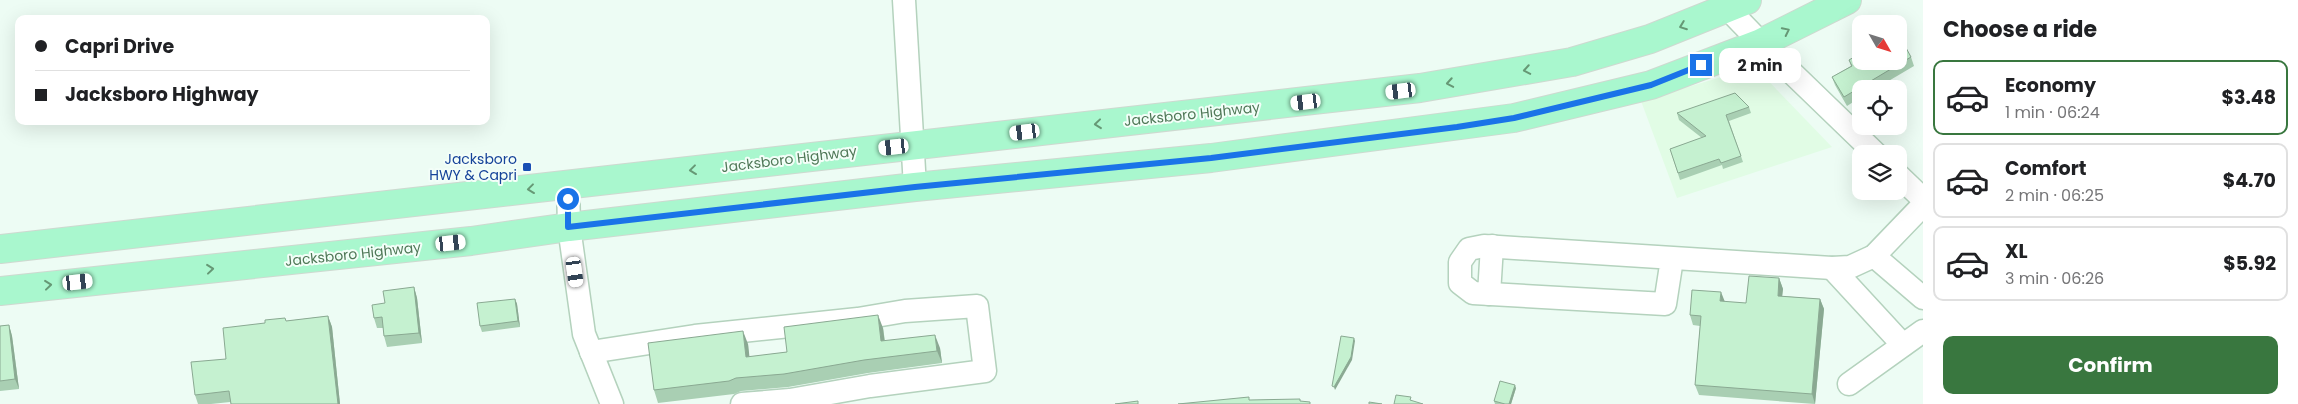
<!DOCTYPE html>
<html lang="en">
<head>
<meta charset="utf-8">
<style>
	body { margin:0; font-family:Poppins,sans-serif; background:#f2f2f2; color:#202124; height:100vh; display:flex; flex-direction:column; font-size:19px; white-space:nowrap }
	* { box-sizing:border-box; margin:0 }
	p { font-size:16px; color:#757577 }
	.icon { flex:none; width:28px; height:28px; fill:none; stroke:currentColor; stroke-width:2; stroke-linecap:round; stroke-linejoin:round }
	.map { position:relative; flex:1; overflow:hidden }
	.details { display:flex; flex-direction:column; background:#fff; width:375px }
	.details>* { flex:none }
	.banner { position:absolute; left:15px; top:15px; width:475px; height:110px; border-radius:10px; box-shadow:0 5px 20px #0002; display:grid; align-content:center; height:110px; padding:0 20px; background:#fff }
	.needle { width:32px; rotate:129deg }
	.controls { position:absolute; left:1852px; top:15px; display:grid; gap:10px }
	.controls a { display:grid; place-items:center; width:55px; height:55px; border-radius:10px; background:#fff; box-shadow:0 5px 20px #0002; font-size:25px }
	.end { position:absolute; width:22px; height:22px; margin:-11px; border:6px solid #1a73e8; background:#fff; box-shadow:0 0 0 2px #fff }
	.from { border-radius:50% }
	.bubble { position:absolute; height:35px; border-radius:10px; background:#fff; box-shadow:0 5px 20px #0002; font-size:16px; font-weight:700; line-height:35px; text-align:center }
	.car { position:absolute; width:15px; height:30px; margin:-15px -8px; border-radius:6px; box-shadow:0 0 4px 1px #0007; background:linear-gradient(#fff 24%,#345 0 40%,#fff 0 76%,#345 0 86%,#fff 0) }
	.banner b { display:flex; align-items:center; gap:18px; height:48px; font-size:19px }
	.banner b+b { border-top:1px solid #e0e0e0 }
	.banner i { width:12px; height:12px; background:#202124 }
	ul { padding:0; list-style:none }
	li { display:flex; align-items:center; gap:15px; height:75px; margin:0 10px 8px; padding:0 10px; border:2px solid #e0e0e0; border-radius:10px }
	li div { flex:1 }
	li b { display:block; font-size:19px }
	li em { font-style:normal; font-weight:700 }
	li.selected { border-color:#39773f }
	li>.icon { width:45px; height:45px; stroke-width:1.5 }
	h2 { padding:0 20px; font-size:22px; line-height:60px }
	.cta { display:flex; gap:10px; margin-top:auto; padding:10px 20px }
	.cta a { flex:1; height:58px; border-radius:10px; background:#39773f; color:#fff; font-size:20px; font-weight:700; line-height:58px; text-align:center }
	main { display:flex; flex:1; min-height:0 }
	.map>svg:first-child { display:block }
	.commercial { fill:#e1fce5 }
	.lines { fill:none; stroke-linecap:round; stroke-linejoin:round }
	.minor-casing { stroke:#b4d2bd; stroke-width:25 }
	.major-casing { stroke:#ced9d0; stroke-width:30 }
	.minor { stroke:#fff; stroke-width:22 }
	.major { stroke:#a9f7ce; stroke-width:28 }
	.wall { fill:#a9cfb3 }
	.shaded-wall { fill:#8aa992 }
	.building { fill:#c5f1d0; stroke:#8aa992 }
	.oneway { stroke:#669875 }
	.route { stroke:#1a73e8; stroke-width:6 }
	.transit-dot { fill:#1a4fb4; stroke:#f3fef8; stroke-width:2 }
	.labels { text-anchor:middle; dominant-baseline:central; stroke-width:4; stroke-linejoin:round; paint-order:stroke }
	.street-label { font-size:14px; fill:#4f7857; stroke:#f3fef8 }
	.transit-label { font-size:14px; fill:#164399; stroke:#f3fef8; text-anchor:end }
</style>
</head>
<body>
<main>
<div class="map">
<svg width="1923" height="404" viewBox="0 0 1923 404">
	<rect width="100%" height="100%" fill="#edfcf4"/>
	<polygon class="commercial" points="1755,67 1832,147 1677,198 1641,101"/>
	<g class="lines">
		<defs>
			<g id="minor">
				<polyline points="904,0 915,187"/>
				<polyline points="1728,9 1761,43 1876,154"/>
				<polyline points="1899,176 1923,199"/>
				<polyline points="568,184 569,227 584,334 612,404"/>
				<polyline points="1874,256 1923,298"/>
				<polyline points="1672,259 1665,304 1473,293 1460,283 1460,262 1469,249 1484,246 1832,268 1850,267 1874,256 1923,205"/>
				<polyline points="1832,268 1903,345"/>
				<polyline points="1489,294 1492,246"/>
				<polyline points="591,352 695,336 858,319 905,311 977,306 985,371 870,386 790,400 742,404"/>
				<polyline points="1849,384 1923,331"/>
			</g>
			<g id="major">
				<polyline points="0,249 1420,88 1572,62 1650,39 1747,0"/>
				<polyline points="0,291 471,241 569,227 915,187 1211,158 1514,118 1651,85 1761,43 1847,0"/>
			</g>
		</defs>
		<use href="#minor" class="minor-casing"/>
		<use href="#major" class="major-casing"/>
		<use href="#minor" class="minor"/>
		<use href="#major" class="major"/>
	</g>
	<g class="wall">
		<polygon points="1911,57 1914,66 1875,89 1861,89 1861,97 1847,106 1835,85 1832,77 1851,66 1849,60"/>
		<polygon points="1749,107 1751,113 1729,121 1743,162 1723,169 1722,165 1680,180 1670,149 1702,138 1679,120 1677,113"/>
		<polygon points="1779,278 1783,289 1782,296 1820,299 1824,309 1815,404 1699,395 1695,385 1700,326 1693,325 1690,315 1724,302 1746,303"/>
		<polygon points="414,287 417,298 422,343 387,347 384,336 383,328 377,328 374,318 385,303"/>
		<polygon points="515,299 517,304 520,327 482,332 480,326"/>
		<polygon points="328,316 332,327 340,404 231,404 230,402 211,404 198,404 195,395 226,359 286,321"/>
		<polygon points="9,325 12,336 19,389 0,391 0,326"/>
		<polygon points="883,328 885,341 940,348 942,363 868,373 788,387 741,391 734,394 658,403 654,390 748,344 749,357 787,352"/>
		<polygon points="1516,388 1511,404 1495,404 1494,401"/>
	</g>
	<g class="shaded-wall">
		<polygon points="1779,278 1783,289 1781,306 1778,296"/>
		<polygon points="414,287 417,298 422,343 419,333"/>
		<polygon points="1721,292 1725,302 1720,301"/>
		<polygon points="515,299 517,304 520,327 518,321"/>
		<polygon points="1820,299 1824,309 1815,404 1812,394"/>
		<polygon points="878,315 883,328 886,354 881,341"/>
		<polygon points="328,316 332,327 340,404 338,404"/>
		<polygon points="9,325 12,336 19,389 15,379"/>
		<polygon points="743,331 748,344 751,370 746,357"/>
		<polygon points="935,335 940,348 942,363 937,351"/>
		<polygon points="1354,338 1355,341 1352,360 1335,390 1334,387"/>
		<polygon points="1515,385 1516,388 1511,404 1509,404"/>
	</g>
	<g class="building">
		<polygon points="1899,35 1911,57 1844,97 1832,77 1852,66 1849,60 1861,53 1861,61 1899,61"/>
		<polygon points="1735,93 1749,107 1726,115 1741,156 1721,163 1719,159 1678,173 1670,149 1706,136 1677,113"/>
		<polygon points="1749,276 1779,278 1778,296 1820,299 1812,394 1695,385 1701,316 1690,315 1692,290 1721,292 1720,301 1746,303"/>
		<polygon points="414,287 419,333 384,336 382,317 374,318 372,305 385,303 383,291"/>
		<polygon points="515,299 518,321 480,326 477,303"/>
		<polygon points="878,315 881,341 935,335 937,351 864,360 784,374 736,378 729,381 654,390 648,343 743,331 746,357 787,352 784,327"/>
		<polygon points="328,316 338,404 231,404 229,391 195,395 191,362 226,359 223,328 265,323 265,320 285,318 286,321"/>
		<polygon points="9,325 15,379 0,381 0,326"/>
		<polygon points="1341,336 1354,338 1351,357 1334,387 1332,386"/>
		<polygon points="1500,381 1515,385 1509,404 1505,404 1494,401"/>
		<polygon points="1396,395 1411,397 1410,400 1423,404 1394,404"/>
		<polygon points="1249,397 1249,400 1300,399 1300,401 1310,402 1310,404 1178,404"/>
		<polygon points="1138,401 1138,404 1115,404"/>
		<polygon points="1369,402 1382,404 1369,404"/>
	</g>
	<defs><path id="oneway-chevron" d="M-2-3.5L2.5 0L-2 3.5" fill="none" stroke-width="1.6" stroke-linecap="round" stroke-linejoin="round" transform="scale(1.25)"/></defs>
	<g class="oneway">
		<use href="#oneway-chevron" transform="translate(1683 26) rotate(159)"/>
		<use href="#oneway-chevron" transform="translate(1786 31) rotate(-26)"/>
		<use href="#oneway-chevron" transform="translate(1527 70) rotate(170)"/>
		<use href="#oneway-chevron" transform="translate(1450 83) rotate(170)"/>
		<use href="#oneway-chevron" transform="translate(1098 124) rotate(174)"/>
		<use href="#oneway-chevron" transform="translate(693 170) rotate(173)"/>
		<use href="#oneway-chevron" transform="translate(531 189) rotate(173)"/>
		<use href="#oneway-chevron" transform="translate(210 269) rotate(-6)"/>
		<use href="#oneway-chevron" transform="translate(48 285) rotate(-6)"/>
	</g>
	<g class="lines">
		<polyline class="route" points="568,199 568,227 915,187 1211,158 1457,127 1514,118 1651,85 1701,65"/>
	</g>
	<rect class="transit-dot" x="522" y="162" width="10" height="10" rx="2.5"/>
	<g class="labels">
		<g class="street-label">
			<text transform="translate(1192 114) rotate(-6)">Jacksboro Highway</text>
			<text transform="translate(789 159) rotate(-7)">Jacksboro Highway</text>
			<text transform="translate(353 254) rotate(-6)">Jacksboro Highway</text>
		</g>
		<g class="transit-label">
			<text x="517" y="159">Jacksboro<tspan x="517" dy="16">HWY &amp; Capri</tspan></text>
		</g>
	</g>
</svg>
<div class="controls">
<a><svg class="needle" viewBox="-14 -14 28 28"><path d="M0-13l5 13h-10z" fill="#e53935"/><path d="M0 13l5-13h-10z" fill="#757577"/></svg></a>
<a><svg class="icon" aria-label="locate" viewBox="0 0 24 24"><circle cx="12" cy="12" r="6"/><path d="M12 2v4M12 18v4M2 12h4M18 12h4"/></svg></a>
<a><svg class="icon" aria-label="layers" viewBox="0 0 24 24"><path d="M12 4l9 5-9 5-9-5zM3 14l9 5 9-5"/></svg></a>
</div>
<i class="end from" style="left:568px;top:199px"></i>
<i class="end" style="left:1701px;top:65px"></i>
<div class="bubble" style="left:1719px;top:48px;width:82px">2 min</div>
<i class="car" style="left:1401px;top:91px;rotate:263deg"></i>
<i class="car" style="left:1306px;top:102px;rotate:263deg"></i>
<i class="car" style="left:1025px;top:132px;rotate:263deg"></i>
<i class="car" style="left:894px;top:147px;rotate:264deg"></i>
<i class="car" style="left:451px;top:243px;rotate:84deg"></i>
<i class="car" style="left:575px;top:272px;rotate:172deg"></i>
<i class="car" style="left:78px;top:282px;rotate:84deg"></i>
<div class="banner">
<b><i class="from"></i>Capri Drive</b>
<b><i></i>Jacksboro Highway</b>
</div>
</div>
<section class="details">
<h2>Choose a ride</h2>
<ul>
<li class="selected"><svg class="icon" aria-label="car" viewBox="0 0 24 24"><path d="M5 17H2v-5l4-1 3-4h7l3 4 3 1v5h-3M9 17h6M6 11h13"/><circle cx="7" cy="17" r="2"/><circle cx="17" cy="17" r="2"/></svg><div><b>Economy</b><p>1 min · 06:24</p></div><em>$3.48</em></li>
<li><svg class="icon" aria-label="car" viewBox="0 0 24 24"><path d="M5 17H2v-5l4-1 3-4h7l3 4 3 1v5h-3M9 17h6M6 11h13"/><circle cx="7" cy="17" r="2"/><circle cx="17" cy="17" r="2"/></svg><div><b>Comfort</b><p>2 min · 06:25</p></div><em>$4.70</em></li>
<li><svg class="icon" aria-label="car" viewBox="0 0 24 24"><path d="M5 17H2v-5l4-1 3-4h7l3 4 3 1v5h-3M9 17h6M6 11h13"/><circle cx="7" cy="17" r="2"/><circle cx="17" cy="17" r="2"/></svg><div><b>XL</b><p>3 min · 06:26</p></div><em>$5.92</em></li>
</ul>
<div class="cta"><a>Confirm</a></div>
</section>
</main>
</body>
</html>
